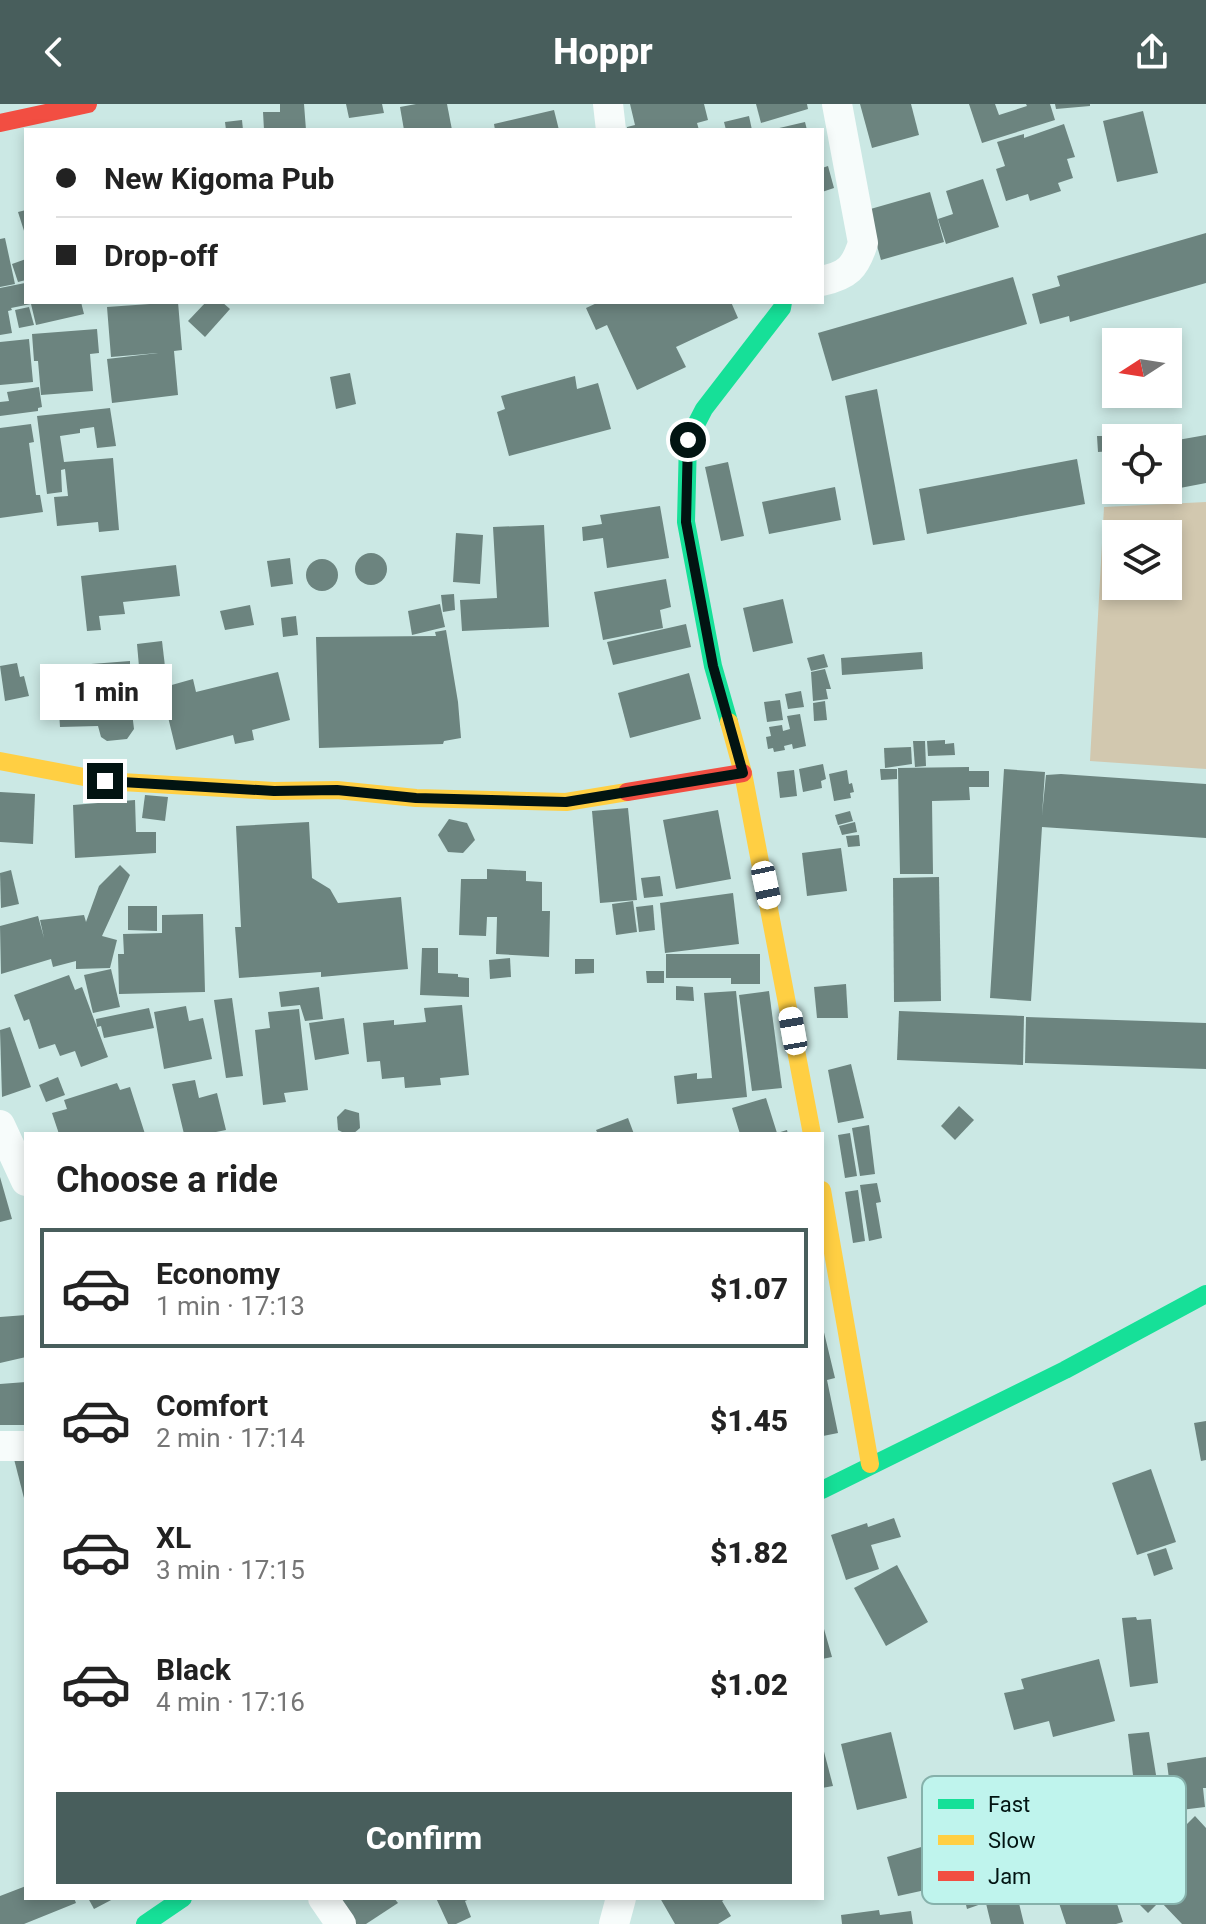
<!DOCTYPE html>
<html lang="en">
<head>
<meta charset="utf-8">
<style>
	body { margin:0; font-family:Roboto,sans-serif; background:#f6f6f6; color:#222; height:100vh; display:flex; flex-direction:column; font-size:30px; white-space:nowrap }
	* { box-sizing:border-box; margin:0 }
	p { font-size:26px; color:#767676 }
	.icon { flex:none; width:44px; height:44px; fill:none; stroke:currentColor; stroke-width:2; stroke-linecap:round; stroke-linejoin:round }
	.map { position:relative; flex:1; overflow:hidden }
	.details { position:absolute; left:24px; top:1028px; width:800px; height:768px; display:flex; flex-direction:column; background:#fff; border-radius:0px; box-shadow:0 4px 12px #0003 }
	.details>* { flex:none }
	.top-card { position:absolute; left:24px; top:24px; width:800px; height:176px; border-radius:0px; box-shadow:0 4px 12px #0003; display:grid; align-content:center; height:176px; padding:0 32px; background:#fff }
	.needle { width:52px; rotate:258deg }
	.fabs { position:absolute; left:1102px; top:224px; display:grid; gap:16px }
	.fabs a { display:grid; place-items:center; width:80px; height:80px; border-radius:0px; background:#fff; box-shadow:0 4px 12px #0003; font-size:40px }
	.end { position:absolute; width:36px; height:36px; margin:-18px; border:10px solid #021412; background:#fff; box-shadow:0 0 0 4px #fff }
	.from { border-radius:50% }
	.bubble { position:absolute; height:56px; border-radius:0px; background:#fff; box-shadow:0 4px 12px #0003; font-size:26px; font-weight:800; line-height:56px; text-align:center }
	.car { position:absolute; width:24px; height:48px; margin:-24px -12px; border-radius:10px; box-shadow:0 0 6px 2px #0007; background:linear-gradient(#fff 24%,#345 0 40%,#fff 0 76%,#345 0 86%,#fff 0) }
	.top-card b { display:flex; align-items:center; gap:28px; height:76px; font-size:30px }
	.top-card b+b { border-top:2px solid #e0e0e0 }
	.top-card i { width:20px; height:20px; background:#222 }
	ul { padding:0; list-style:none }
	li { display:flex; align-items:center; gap:24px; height:120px; margin:0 16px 12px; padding:0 16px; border:4px solid transparent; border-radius:0px }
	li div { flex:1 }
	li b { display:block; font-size:30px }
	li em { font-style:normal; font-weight:800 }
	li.active { border-color:#485e5c }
	li>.icon { width:72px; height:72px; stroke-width:1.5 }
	h2 { padding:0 32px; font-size:36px; line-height:96px }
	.button { display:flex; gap:16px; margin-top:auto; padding:16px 32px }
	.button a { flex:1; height:92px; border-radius:0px; background:#485e5c; color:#fff; font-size:32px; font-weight:800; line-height:92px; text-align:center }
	header { display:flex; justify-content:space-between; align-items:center; height:104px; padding:0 32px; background:#485e5c; color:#fff; font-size:36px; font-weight:800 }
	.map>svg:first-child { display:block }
	.green { fill:#d2c8af; fill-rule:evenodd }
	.building { fill:#6c847f }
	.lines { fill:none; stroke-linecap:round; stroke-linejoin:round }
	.street { stroke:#f7fcfb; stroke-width:30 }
	.fast { stroke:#16e098; stroke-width:18 }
	.slow { stroke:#ffcf43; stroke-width:18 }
	.jam { stroke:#f24e42; stroke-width:18 }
	.route { stroke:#021412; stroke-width:10 }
	.key { fill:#bff4ed; stroke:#86b1ab; stroke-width:2 }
	.key-label { font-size:22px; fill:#021412 }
</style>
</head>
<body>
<header><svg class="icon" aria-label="back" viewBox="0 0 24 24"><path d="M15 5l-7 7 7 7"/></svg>Hoppr<svg class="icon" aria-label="share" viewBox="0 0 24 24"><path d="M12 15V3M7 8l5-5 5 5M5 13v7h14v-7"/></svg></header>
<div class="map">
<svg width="1206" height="1820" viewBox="0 0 1206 1820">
	<rect width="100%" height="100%" fill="#cbe8e4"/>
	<path class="green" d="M1206 398V665L1090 657 1104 403ZM1116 430H1168V482H1116Z"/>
	<g class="building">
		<polygon points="280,0 304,0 306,26 264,26 263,8 280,8"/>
		<polygon points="346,0 382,0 384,9 349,14"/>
		<polygon points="416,0 447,0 452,26 404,26 400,3"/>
		<polygon points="630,0 704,0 708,16 697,19 699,26 627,26 627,23 635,21"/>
		<polygon points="756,0 807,0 808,5 761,19"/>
		<polygon points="860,0 911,0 919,31 872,44"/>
		<polygon points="969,0 995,0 999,11 1027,2 1026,0 1050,0 1055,16 982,39"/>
		<polygon points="1055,0 1090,0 1090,2 1056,5"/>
		<polygon points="554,6 559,26 495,26 494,20"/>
		<polygon points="1143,7 1158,69 1117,78 1103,17"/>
		<polygon points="749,12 752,26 726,26 724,18"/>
		<polygon points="242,16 243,26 226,26 225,18"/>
		<polygon points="805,18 807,26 775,26 775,25"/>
		<polygon points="1064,20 1075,53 1067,55 1073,74 1058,79 1061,87 1030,97 1028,90 1006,97 996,65 1005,62 997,38 1024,30 1024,34"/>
		<polygon points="828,62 834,84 822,88 822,64"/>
		<polygon points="983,75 999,123 946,140 938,115 953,110 946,87"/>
		<polygon points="930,88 944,138 881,156 867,106"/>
		<polygon points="26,106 26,130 25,130 18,108"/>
		<polygon points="1206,129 1206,179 1070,218 1069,212 1040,220 1032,190 1060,182 1057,172"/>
		<polygon points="5,134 15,180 0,183 0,135"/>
		<polygon points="26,155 26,176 18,178 12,160"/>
		<polygon points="1013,173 1027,220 832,277 818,229"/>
		<polygon points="25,179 26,198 81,198 84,210 36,221 31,200 11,204 12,206 8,207 12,229 0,231 0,184"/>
		<polygon points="178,198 182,246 174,247 178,291 112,299 107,255 158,249 111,253 107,203"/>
		<polygon points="206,198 222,198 230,205 205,233 188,217"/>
		<polygon points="599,198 731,198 738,214 676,243 686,263 637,286 607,221 596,226 586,204"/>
		<polygon points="29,203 34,221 19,224 15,206"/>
		<polygon points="97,225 99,249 90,250 93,287 41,291 38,257 34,257 32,230"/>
		<polygon points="29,235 33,278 0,281 0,238"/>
		<polygon points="350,269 356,300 336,305 330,273"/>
		<polygon points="575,272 577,285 598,279 611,325 509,352 497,308 505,305 501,292"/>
		<polygon points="39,283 42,303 38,304 38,307 0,312 0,298 9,297 7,288"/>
		<polygon points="877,285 905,436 873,441 845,292"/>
		<polygon points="110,304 116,342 97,344 94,323 80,325 80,329 60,332 64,358 113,354 119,426 99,428 98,418 57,422 54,393 68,392 65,365 61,366 62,388 47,390 37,312"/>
		<polygon points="31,320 34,338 29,339 36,391 40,391 43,408 0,414 0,324"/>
		<polygon points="1206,331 1206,379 1180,384 1172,337"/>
		<polygon points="1097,332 1113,332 1113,347 1098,348"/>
		<polygon points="1077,355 1085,400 927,430 919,385"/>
		<polygon points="728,358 744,432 721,437 705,363"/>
		<polygon points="835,383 841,416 769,430 762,398"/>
		<polygon points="660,402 669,454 607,464 603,434 583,437 582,423 602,420 600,411"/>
		<polygon points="544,421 549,523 462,527 460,496 497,494 493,423"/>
		<polygon points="456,429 483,431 480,480 453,478"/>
		<circle cx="371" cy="465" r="16"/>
		<polygon points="290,454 293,480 271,483 267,457"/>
		<circle cx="322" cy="471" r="16"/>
		<polygon points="176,461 180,492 123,498 125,510 99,512 101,526 87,527 81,472"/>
		<polygon points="666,475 671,503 660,506 663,524 603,536 594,488"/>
		<polygon points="454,490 455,506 443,508 441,491"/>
		<polygon points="783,495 793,539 753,548 743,504"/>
		<polygon points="440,500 445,523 412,531 408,507"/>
		<polygon points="250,501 254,521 225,526 220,507"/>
		<polygon points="296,512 298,531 283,533 281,514"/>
		<polygon points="686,520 691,543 613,561 607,538"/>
		<polygon points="446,526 458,598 461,634 444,637 443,640 319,644 316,533 436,532 435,528"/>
		<polygon points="162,537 166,571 140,574 137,540"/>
		<polygon points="922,548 923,565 842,571 841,554"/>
		<polygon points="824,550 828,563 811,567 807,554"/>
		<polygon points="130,557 130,576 137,576 140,599 131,600 134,625 127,635 107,637 101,633 98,622 60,623 57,575 93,573 91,560"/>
		<polygon points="17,559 20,573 24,572 29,592 5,597 0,562"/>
		<polygon points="825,565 831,585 826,585 828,595 813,597 811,568"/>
		<polygon points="278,568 290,616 252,626 254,636 235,640 233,631 176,646 161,584 193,575 196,588"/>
		<polygon points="689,569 701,615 630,634 618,589"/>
		<polygon points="801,587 804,603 788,605 785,590"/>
		<polygon points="780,596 783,616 767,618 764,598"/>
		<polygon points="825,597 827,616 814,617 813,599"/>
		<polygon points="800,610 806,642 793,645 792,640 784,642 785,646 774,648 773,644 768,645 766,633 771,632 769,623 782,621 783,627 790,625 787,612"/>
		<polygon points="945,636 945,640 954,639 955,651 928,652 927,637"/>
		<polygon points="913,637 925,637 926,662 915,663"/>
		<polygon points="911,643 912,660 885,664 884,644"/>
		<polygon points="823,660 826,675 821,677 822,684 803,688 799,665"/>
		<polygon points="969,663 969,667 989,667 989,683 969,683 970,696 932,697 933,770 900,770 898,664"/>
		<polygon points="880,665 897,665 897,675 881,676"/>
		<polygon points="1004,665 1045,668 1042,711 1046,671 1061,670 1206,680 1206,734 1042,723 1031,897 990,894"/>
		<polygon points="794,666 797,692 780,694 777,668"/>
		<polygon points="847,666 849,680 852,679 854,688 850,689 851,694 834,697 829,670"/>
		<polygon points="0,688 35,690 33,740 0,738"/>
		<polygon points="145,691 168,693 165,717 142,714"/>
		<polygon points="135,696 136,728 156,728 156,749 75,754 73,701"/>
		<polygon points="628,704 637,796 600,799 592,707"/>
		<polygon points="718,706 731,775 676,785 663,716"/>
		<polygon points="850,707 853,717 838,721 835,711"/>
		<polygon points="449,715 467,719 475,736 463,749 448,748 438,731"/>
		<polygon points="309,718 312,774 330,785 338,799 401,793 408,865 321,873 321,868 239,874 235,823 241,823 236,722"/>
		<polygon points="855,718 857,728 842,731 839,722"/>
		<polygon points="859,731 860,742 848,743 846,732"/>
		<polygon points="841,744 847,787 807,792 802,749"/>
		<polygon points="120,761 130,771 102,832 117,836 110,864 76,865 76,857 53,863 51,855 1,870 0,822 38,812 44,834 40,816 84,811 86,818 99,782"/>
		<polygon points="487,765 526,767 526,777 542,778 542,807 550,807 549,853 496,850 497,813 487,813 486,832 459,831 461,775 487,775"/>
		<polygon points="11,766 19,800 1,804 0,769"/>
		<polygon points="660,772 663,792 644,794 641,774"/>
		<polygon points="939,773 941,897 894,898 893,774"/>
		<polygon points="733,789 739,840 665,849 660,799"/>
		<polygon points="633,797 637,828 616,831 612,800"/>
		<polygon points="653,801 655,826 639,828 636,803"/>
		<polygon points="128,802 157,802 157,827 128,826"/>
		<polygon points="203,810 205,888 119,890 118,850 124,850 123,830 162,829 162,811"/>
		<polygon points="422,844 438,844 438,869 458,870 458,873 469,874 469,893 420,891"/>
		<polygon points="666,850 760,850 760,880 731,880 731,874 666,874"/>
		<polygon points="510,854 511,873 490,875 489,856"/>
		<polygon points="575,855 594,855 594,869 575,870"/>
		<polygon points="111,865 120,903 93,909 84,871"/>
		<polygon points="646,867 664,867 664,879 647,879"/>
		<polygon points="69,871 75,886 82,883 108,953 81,963 75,947 60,952 55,940 39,945 29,915 24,917 14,891"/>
		<polygon points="846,880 848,914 817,914 814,883"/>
		<polygon points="676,882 693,883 694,897 676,896"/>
		<polygon points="319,883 323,915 305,917 300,901 281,903 279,888"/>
		<polygon points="736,887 747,993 677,1000 674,972 697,969 697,975 712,974 704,889"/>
		<polygon points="769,887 782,984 752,987 739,891"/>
		<polygon points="232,894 243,972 226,974 214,896"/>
		<polygon points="462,901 469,971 440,974 441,981 405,984 404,973 382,975 380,957 367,958 363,919 394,916 394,921 426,918 424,904"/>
		<polygon points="186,902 189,917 203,914 212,955 164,965 154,908"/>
		<polygon points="149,904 154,924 104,934 101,922 97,923 96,915"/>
		<polygon points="299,905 308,986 284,989 286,998 263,1001 255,926 270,924 268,908"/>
		<polygon points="899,907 1024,912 1023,961 897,956"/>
		<polygon points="1026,913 1206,919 1206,965 1025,959"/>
		<polygon points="344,914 349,950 315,956 309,919"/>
		<polygon points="10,923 31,983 2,993 0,926"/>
		<polygon points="851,960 864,1014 838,1019 828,966"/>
		<polygon points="58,973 65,991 46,998 39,981"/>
		<polygon points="195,976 199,994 217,989 226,1026 206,1030 184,1030 172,980"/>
		<polygon points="117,979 120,986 130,983 145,1030 59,1030 52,1009 67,1005 64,996"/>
		<polygon points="766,994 777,1029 787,1026 788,1030 740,1030 732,1004"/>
		<polygon points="959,1002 974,1016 955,1036 941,1022"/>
		<polygon points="345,1005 359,1009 360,1024 353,1030 346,1030 338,1026 337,1013"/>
		<polygon points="628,1014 634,1030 598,1030 596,1026"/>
		<polygon points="869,1021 875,1070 860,1072 852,1024"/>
		<polygon points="850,1029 857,1072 845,1074 838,1031"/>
		<polygon points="0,1073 12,1115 0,1118"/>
		<polygon points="877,1079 881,1098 876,1099 882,1134 869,1137 860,1081"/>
		<polygon points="858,1086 865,1137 853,1139 845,1088"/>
		<polygon points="26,1211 26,1253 0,1259 0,1213"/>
		<polygon points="822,1220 835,1274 827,1276 838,1329 823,1332"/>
		<polygon points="26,1278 26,1321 0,1321 0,1280"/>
		<polygon points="1206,1317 1206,1356 1201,1357 1194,1319"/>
		<polygon points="14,1355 26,1356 26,1398 25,1398"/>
		<polygon points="1151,1365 1176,1438 1137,1451 1112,1379"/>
		<polygon points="894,1414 901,1433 871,1441 879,1465 846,1476 831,1431 867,1419 868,1423"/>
		<polygon points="1166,1444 1173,1465 1154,1472 1147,1450"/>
		<polygon points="897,1461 928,1518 886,1542 854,1484"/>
		<polygon points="1136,1513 1137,1516 1151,1515 1158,1579 1130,1583 1122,1514"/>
		<polygon points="822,1518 832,1553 822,1555"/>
		<polygon points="1099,1555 1115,1617 1053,1633 1049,1617 1014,1626 1004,1589 1024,1585 1021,1575"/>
		<polygon points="891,1628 907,1694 857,1706 841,1640"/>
		<polygon points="1149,1628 1157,1677 1134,1679 1128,1630"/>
		<polygon points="822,1640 833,1682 822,1684"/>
		<polygon points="1206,1653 1206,1684 1203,1684 1205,1703 1173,1707 1167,1659"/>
		<polygon points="1195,1712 1206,1724 1206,1820 1182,1820 1160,1797 1148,1809 1123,1784"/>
		<polygon points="928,1741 939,1783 898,1792 887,1753"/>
		<polygon points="1100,1748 1123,1818 1116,1820 1066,1820 1052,1778 1070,1771 1065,1756"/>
		<polygon points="26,1782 26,1794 74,1794 76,1799 24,1820 0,1820 0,1792"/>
		<polygon points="1002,1782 1005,1794 1017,1791 1024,1820 991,1820 983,1787"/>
		<polygon points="980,1788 984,1799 967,1805 964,1793"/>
		<polygon points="88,1794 115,1794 94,1805"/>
		<polygon points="331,1794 394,1794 398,1799 366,1820 348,1820"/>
		<polygon points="436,1794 472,1794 465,1797 471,1813 456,1820 448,1820"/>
		<polygon points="660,1794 727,1794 722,1797 731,1812 718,1820 675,1820"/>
		<polygon points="879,1806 880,1811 911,1807 913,1820 842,1820 841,1811"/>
	</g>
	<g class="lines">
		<g class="street">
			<polyline points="608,0 611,26"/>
			<path d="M822 177C848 171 855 164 863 139L837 0"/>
			<polyline points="0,1021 26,1077"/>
			<polyline points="0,1342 26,1342"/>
			<polyline points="323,1794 341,1820"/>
			<polyline points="614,1820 621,1794"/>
		</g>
		<g class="fast">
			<polyline points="729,618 713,562 686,418 688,336 704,305 782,204 783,198"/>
			<polyline points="822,1386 1065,1266 1206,1190"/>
			<polyline points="145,1820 183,1794"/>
		</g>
		<g class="slow">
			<polyline points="729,618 743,669 812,1030"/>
			<polyline points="0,657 105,677 274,687 337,686 416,694 566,698 627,688"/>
			<polyline points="822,1086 870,1360"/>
		</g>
		<g class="jam">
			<polyline points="0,19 88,0"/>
			<polyline points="627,688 743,669"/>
		</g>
	</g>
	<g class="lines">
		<polyline class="route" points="105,677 274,687 337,686 416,694 566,698 743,669 713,562 686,418 688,336"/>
	</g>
	<rect x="922" y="1672" width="264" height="128" rx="12" class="key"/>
	<rect x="938" y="1695" width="36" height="10" fill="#16e098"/>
	<rect x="938" y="1731" width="36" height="10" fill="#ffcf43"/>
	<rect x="938" y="1767" width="36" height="10" fill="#f24e42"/>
	<g class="key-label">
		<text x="988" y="1708">Fast</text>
		<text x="988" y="1744">Slow</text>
		<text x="988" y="1780">Jam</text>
	</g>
</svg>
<div class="fabs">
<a><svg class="needle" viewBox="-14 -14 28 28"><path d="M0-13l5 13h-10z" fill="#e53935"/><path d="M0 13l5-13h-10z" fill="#767676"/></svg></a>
<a><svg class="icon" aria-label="locate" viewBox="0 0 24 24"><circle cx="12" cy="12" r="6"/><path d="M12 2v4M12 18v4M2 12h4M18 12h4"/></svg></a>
<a><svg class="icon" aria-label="layers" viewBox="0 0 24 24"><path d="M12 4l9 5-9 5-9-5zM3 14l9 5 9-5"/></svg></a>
</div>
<i class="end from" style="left:688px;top:336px"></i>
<i class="end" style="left:105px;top:677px"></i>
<div class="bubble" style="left:40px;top:560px;width:132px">1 min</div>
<i class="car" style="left:766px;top:781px;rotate:168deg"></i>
<i class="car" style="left:793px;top:927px;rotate:350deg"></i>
<div class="top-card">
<b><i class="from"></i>New Kigoma Pub</b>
<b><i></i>Drop-off</b>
</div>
<section class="details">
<h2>Choose a ride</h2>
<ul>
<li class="active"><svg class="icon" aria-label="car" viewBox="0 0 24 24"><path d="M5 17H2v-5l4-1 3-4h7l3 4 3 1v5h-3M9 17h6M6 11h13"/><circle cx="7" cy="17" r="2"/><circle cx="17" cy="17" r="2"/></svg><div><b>Economy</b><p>1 min · 17:13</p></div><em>$1.07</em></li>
<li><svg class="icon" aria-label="car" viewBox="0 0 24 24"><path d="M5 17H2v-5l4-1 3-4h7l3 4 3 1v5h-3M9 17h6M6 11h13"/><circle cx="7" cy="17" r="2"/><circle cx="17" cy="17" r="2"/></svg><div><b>Comfort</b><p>2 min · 17:14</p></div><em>$1.45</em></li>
<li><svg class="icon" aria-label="car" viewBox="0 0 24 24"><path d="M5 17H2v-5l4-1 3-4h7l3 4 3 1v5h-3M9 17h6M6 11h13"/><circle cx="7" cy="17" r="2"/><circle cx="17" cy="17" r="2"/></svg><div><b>XL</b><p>3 min · 17:15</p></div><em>$1.82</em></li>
<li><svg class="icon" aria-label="car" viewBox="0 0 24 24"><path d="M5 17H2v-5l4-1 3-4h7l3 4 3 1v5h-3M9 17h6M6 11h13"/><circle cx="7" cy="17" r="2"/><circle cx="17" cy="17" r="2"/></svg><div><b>Black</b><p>4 min · 17:16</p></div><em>$1.02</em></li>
</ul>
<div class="button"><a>Confirm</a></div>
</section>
</div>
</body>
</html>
